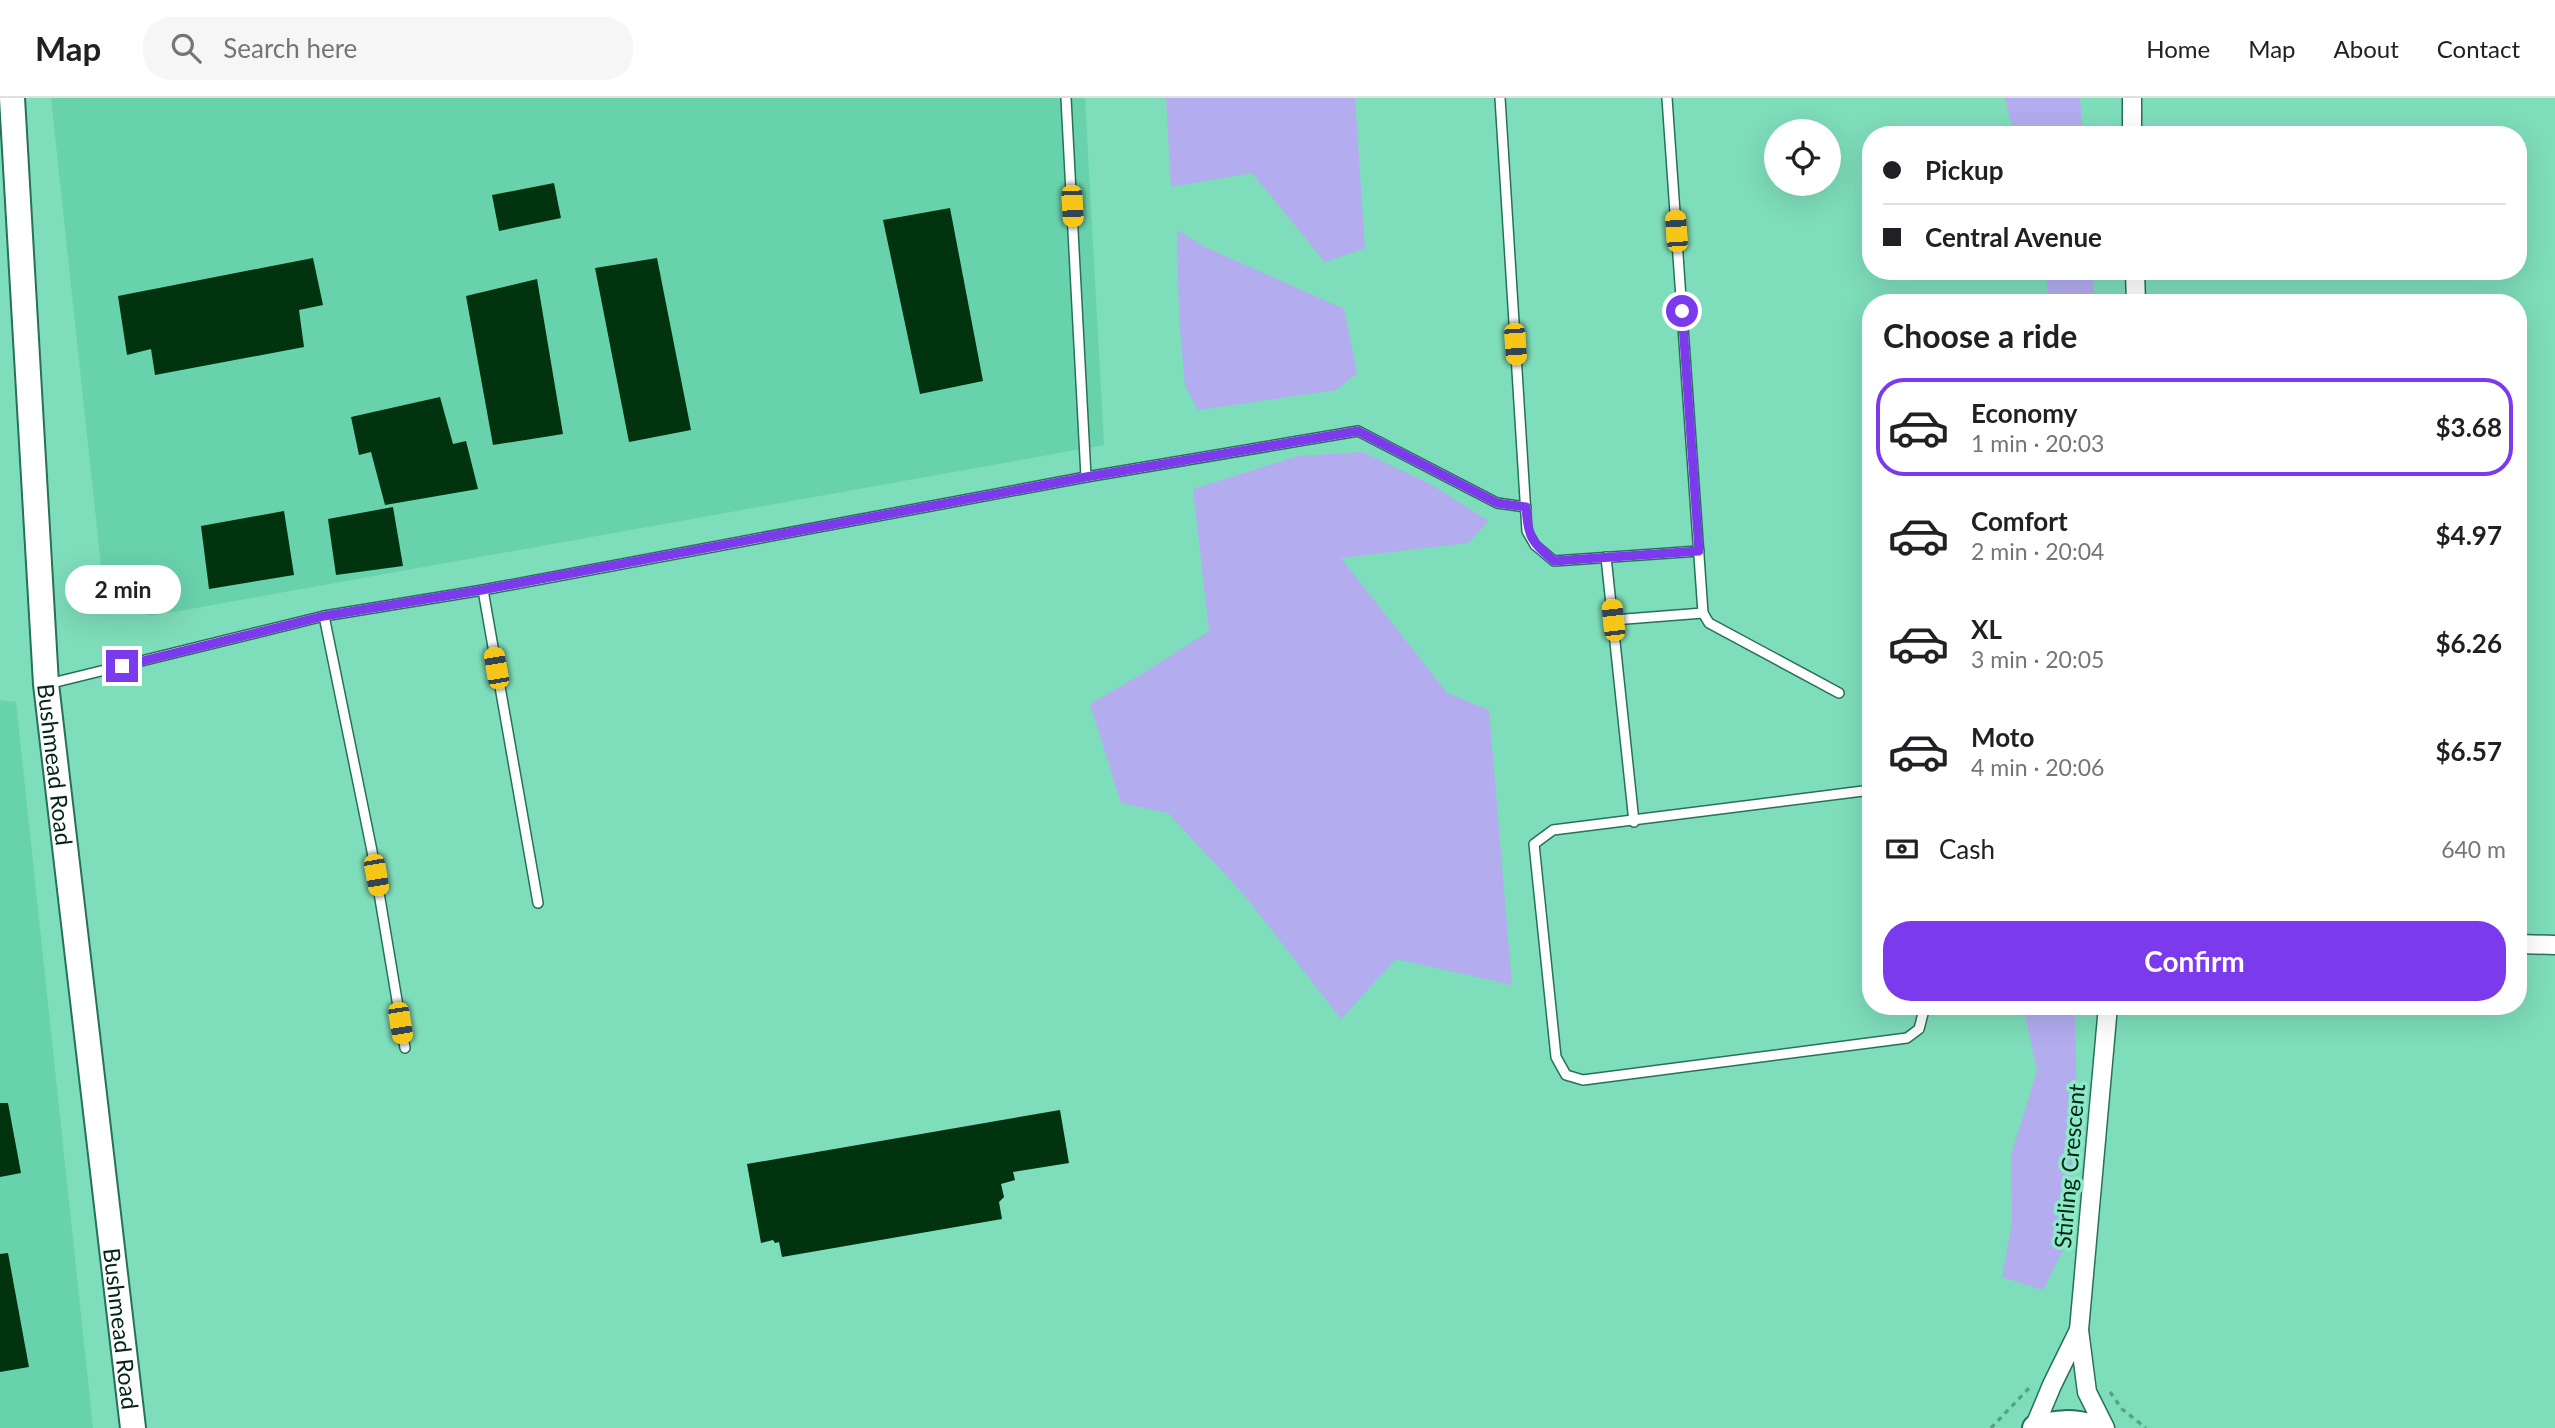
<!DOCTYPE html>
<html lang="en">
<head>
<meta charset="utf-8">
<style>
	body { margin:0; font-family:Lato,sans-serif; background:#f6f6f6; color:#202124; height:100vh; display:flex; flex-direction:column; font-size:26px; white-space:nowrap }
	* { box-sizing:border-box; margin:0 }
	p { font-size:23px; color:#757577 }
	.icon { flex:none; width:38px; height:38px; fill:none; stroke:currentColor; stroke-width:2; stroke-linecap:round; stroke-linejoin:round }
	.map { position:relative; flex:1; overflow:hidden }
	.details { position:absolute; left:1862px; top:196px; width:665px; height:721px; display:flex; flex-direction:column; background:#fff; border-radius:28px; box-shadow:0 7px 28px #0002 }
	.details>* { flex:none }
	.hud { position:absolute; left:1862px; top:28px; width:665px; height:154px; border-radius:28px; box-shadow:0 7px 28px #0002; display:grid; align-content:center; height:154px; padding:0 21px; background:#fff }
	.controls { position:absolute; left:1764px; top:21px; display:grid; gap:14px }
	.controls a { display:grid; place-items:center; width:77px; height:77px; border-radius:50%; background:#fff; box-shadow:0 7px 28px #0002; font-size:35px }
	.end { position:absolute; width:32px; height:32px; margin:-16px; border:9px solid #7c3aed; background:#fff; box-shadow:0 0 0 4px #fff }
	.from { border-radius:50% }
	.bubble { position:absolute; height:49px; border-radius:24px; background:#fff; box-shadow:0 7px 28px #0002; font-size:23px; font-weight:700; line-height:49px; text-align:center }
	.car { position:absolute; width:21px; height:42px; margin:-21px -10px; border-radius:9px; box-shadow:0 0 5px 2px #0007; background:linear-gradient(#f5c518 24%,#345 0 40%,#f5c518 0 76%,#345 0 86%,#f5c518 0) }
	.hud b { display:flex; align-items:center; gap:24px; height:66px; font-size:26px }
	.hud b+b { border-top:2px solid #e0e0e0 }
	.hud i { width:18px; height:18px; background:#202124 }
	ul { padding:0; list-style:none }
	li { display:flex; align-items:center; gap:21px; height:98px; margin:0 14px 10px; padding:0 7px; border:4px solid transparent; border-radius:28px }
	li div { flex:1 }
	li b { display:block; font-size:26px }
	li em { font-style:normal; font-weight:700 }
	li.current { border-color:#7c3aed }
	li>.icon { width:63px; height:63px; stroke-width:1.5 }
	h2 { padding:0 21px; font-size:32px; line-height:84px }
	.pay { display:flex; align-items:center; gap:18px; height:77px; padding:0 21px; font-size:26px }
	.pay p { margin-inline-start:auto }
	.primary-button { display:flex; gap:14px; margin-top:auto; padding:14px 21px }
	.primary-button a { flex:1; height:80px; border-radius:28px; background:#7c3aed; color:#fff; font-size:28px; font-weight:700; line-height:80px; text-align:center }
	header { display:flex; align-items:center; gap:42px; box-sizing:border-box; height:98px; padding:0 35px; background:#fff; border-bottom:2px solid #e0e0e0 }
	header strong { font-size:33px }
	nav { display:flex; gap:38px; margin-inline-start:auto; font-size:24px }
	.search { width:490px; height:63px; background:#f6f6f6; display:flex; align-items:center; gap:18px; box-sizing:border-box; padding:0 24px; border-radius:28px; color:#757577; font-size:26px }
	.map>svg:first-child { display:block }
	.built { fill:#68d2ac }
	.green { fill:#b3adf0 }
	.building { fill:#00330e }
	.lines { fill:none; stroke-linecap:round; stroke-linejoin:round }
	.service-casing { stroke:#277159; stroke-width:12 }
	.minor-casing { stroke:#277159; stroke-width:21 }
	.secondary-casing { stroke:#277159; stroke-width:28 }
	.path { stroke:#58a388; stroke-width:3.5; stroke-dasharray:5 5; stroke-linecap:butt }
	.service { stroke:#fff; stroke-width:9 }
	.minor { stroke:#fff; stroke-width:18 }
	.secondary { stroke:#fff; stroke-width:24 }
	.route { stroke:#7c3aed; stroke-width:9 }
	.labels { text-anchor:middle; dominant-baseline:central; stroke-width:7; stroke-linejoin:round; paint-order:stroke }
	.street-label { font-size:23px; fill:#042319; stroke:#8ceac7 }
</style>
</head>
<body>
<header>
<strong>Map</strong>
<div class="search"><svg class="icon" aria-label="search" viewBox="0 0 24 24"><circle cx="10" cy="10" r="6"/><path d="M15 15l6 6"/></svg>Search here</div>
<nav><a>Home</a><a>Map</a><a>About</a><a>Contact</a></nav>
</header>
<div class="map">
<svg width="2555" height="1330" viewBox="0 0 2555 1330">
	<rect width="100%" height="100%" fill="#7eddba"/>
	<g class="built">
		<polygon points="51,0 1085,0 1104,347 151,518 104,496"/>
		<polygon points="0,602 16,604 93,1330 0,1330"/>
	</g>
	<g class="green">
		<polygon points="1166,0 1355,0 1365,150 1325,164 1252,75 1171,89"/>
		<polygon points="2005,0 2080,0 2083,37 2014,37"/>
		<polygon points="1177,132 1205,149 1344,211 1357,275 1336,292 1198,312 1185,288 1179,219"/>
		<polygon points="2046,173 2092,173 2095,205 2049,205"/>
		<polygon points="1363,354 1430,386 1489,423 1468,445 1341,460 1447,595 1489,612 1512,887 1396,861 1341,921 1245,798 1168,715 1121,705 1090,606 1142,576 1209,533 1193,391 1298,358"/>
		<polygon points="2023,908 2075,908 2077,1015 2063,1152 2043,1192 2002,1179 2012,1124 2011,1057 2037,973"/>
	</g>
	<g class="building">
		<polygon points="554,85 561,120 499,133 492,97"/>
		<polygon points="950,110 983,283 920,296 883,122"/>
		<polygon points="313,160 323,207 299,212 304,249 155,277 151,251 127,257 118,198"/>
		<polygon points="657,160 691,332 629,344 595,170"/>
		<polygon points="537,181 563,336 493,347 466,198"/>
		<polygon points="440,299 453,346 466,343 478,391 385,407 371,354 359,357 351,319"/>
		<polygon points="393,409 403,468 336,477 328,421"/>
		<polygon points="284,413 294,477 209,491 201,428"/>
		<polygon points="0,1005 8,1005 21,1075 0,1079"/>
		<polygon points="1060,1012 1069,1065 1013,1074 1015,1082 1001,1086 1004,1099 999,1104 1002,1121 782,1159 779,1144 775,1145 773,1142 761,1145 747,1066"/>
		<polygon points="8,1155 29,1269 0,1274 0,1156"/>
	</g>
	<g class="lines">
		<defs>
			<g id="service">
				<polyline points="1066,0 1086,379"/>
				<polyline points="1500,0 1527,433 1535,447 1554,463 1699,453"/>
				<polyline points="1667,0 1703,515 1709,525 1839,595"/>
				<polyline points="1606,459 1634,724"/>
				<polyline points="483,492 538,805"/>
				<polyline points="324,518 372,753 405,950"/>
				<polyline points="1613,522 1703,515"/>
				<polyline points="48,586 324,518 483,492 1086,379 1358,333 1497,405 1526,409"/>
				<polyline points="1871,692 1553,732 1534,746 1556,959 1566,977 1583,982 1907,940 1919,931 1925,908"/>
			</g>
			<g id="minor">
				<polyline points="2132,0 2132,37"/>
				<polyline points="2135,173 2136,205"/>
				<polyline points="2518,846 2555,847"/>
				<polyline points="2034,1330 2052,1287 2079,1232"/>
				<polyline points="2105,1330 2087,1294 2079,1232 2108,908"/>
			</g>
			<g id="secondary">
				<path id="s1" d="M12 0 46 586 133 1330"/>
				<path d="M2035 1330C2056 1324 2074 1323 2095 1330"/>
			</g>
		</defs>
		<use href="#service" class="service-casing"/>
		<use href="#minor" class="minor-casing"/>
		<use href="#secondary" class="secondary-casing"/>
		<g class="path">
			<polyline points="2110,1294 2122,1311 2146,1330"/>
			<polyline points="1991,1330 2031,1288"/>
		</g>
		<use href="#service" class="service"/>
		<use href="#minor" class="minor"/>
		<use href="#secondary" class="secondary"/>
	</g>
	<g class="lines">
		<path class="route" d="M122 568 324 518 482 492 1086 379 1358 333 1497 405 1526 409C1528 440 1531 443 1554 463L1699 453 1682 213"/>
	</g>
	<g class="labels">
		<g class="street-label">
			<text stroke="none"><textPath href="#s1" startOffset="668">Bushmead Road</textPath></text>
			<text transform="translate(2069 1068) rotate(-85)">Stirling Crescent</text>
			<text stroke="none"><textPath href="#s1" startOffset="1236">Bushmead Road</textPath></text>
		</g>
	</g>
</svg>
<div class="controls">
<a><svg class="icon" aria-label="locate" viewBox="0 0 24 24"><circle cx="12" cy="12" r="6"/><path d="M12 2v4M12 18v4M2 12h4M18 12h4"/></svg></a>
</div>
<i class="end from" style="left:1682px;top:213px"></i>
<i class="end" style="left:122px;top:568px"></i>
<div class="bubble" style="left:65px;top:467px;width:116px">2 min</div>
<i class="car" style="left:1072px;top:108px;rotate:177deg"></i>
<i class="car" style="left:1676px;top:133px;rotate:356deg"></i>
<i class="car" style="left:1515px;top:246px;rotate:176deg"></i>
<i class="car" style="left:1613px;top:522px;rotate:354deg"></i>
<i class="car" style="left:496px;top:570px;rotate:350deg"></i>
<i class="car" style="left:376px;top:777px;rotate:170deg"></i>
<i class="car" style="left:400px;top:925px;rotate:171deg"></i>
<div class="hud">
<b><i class="from"></i>Pickup</b>
<b><i></i>Central Avenue</b>
</div>
<section class="details">
<h2>Choose a ride</h2>
<ul>
<li class="current"><svg class="icon" aria-label="car" viewBox="0 0 24 24"><path d="M5 17H2v-5l4-1 3-4h7l3 4 3 1v5h-3M9 17h6M6 11h13"/><circle cx="7" cy="17" r="2"/><circle cx="17" cy="17" r="2"/></svg><div><b>Economy</b><p>1 min · 20:03</p></div><em>$3.68</em></li>
<li><svg class="icon" aria-label="car" viewBox="0 0 24 24"><path d="M5 17H2v-5l4-1 3-4h7l3 4 3 1v5h-3M9 17h6M6 11h13"/><circle cx="7" cy="17" r="2"/><circle cx="17" cy="17" r="2"/></svg><div><b>Comfort</b><p>2 min · 20:04</p></div><em>$4.97</em></li>
<li><svg class="icon" aria-label="car" viewBox="0 0 24 24"><path d="M5 17H2v-5l4-1 3-4h7l3 4 3 1v5h-3M9 17h6M6 11h13"/><circle cx="7" cy="17" r="2"/><circle cx="17" cy="17" r="2"/></svg><div><b>XL</b><p>3 min · 20:05</p></div><em>$6.26</em></li>
<li><svg class="icon" aria-label="car" viewBox="0 0 24 24"><path d="M5 17H2v-5l4-1 3-4h7l3 4 3 1v5h-3M9 17h6M6 11h13"/><circle cx="7" cy="17" r="2"/><circle cx="17" cy="17" r="2"/></svg><div><b>Moto</b><p>4 min · 20:06</p></div><em>$6.57</em></li>
</ul>
<div class="pay"><svg class="icon" aria-label="cash" viewBox="0 0 24 24"><path d="M3 7h18v10H3z"/><circle cx="12" cy="12" r="2"/></svg>Cash<p>640 m</p></div>
<div class="primary-button"><a>Confirm</a></div>
</section>
</div>
</body>
</html>
